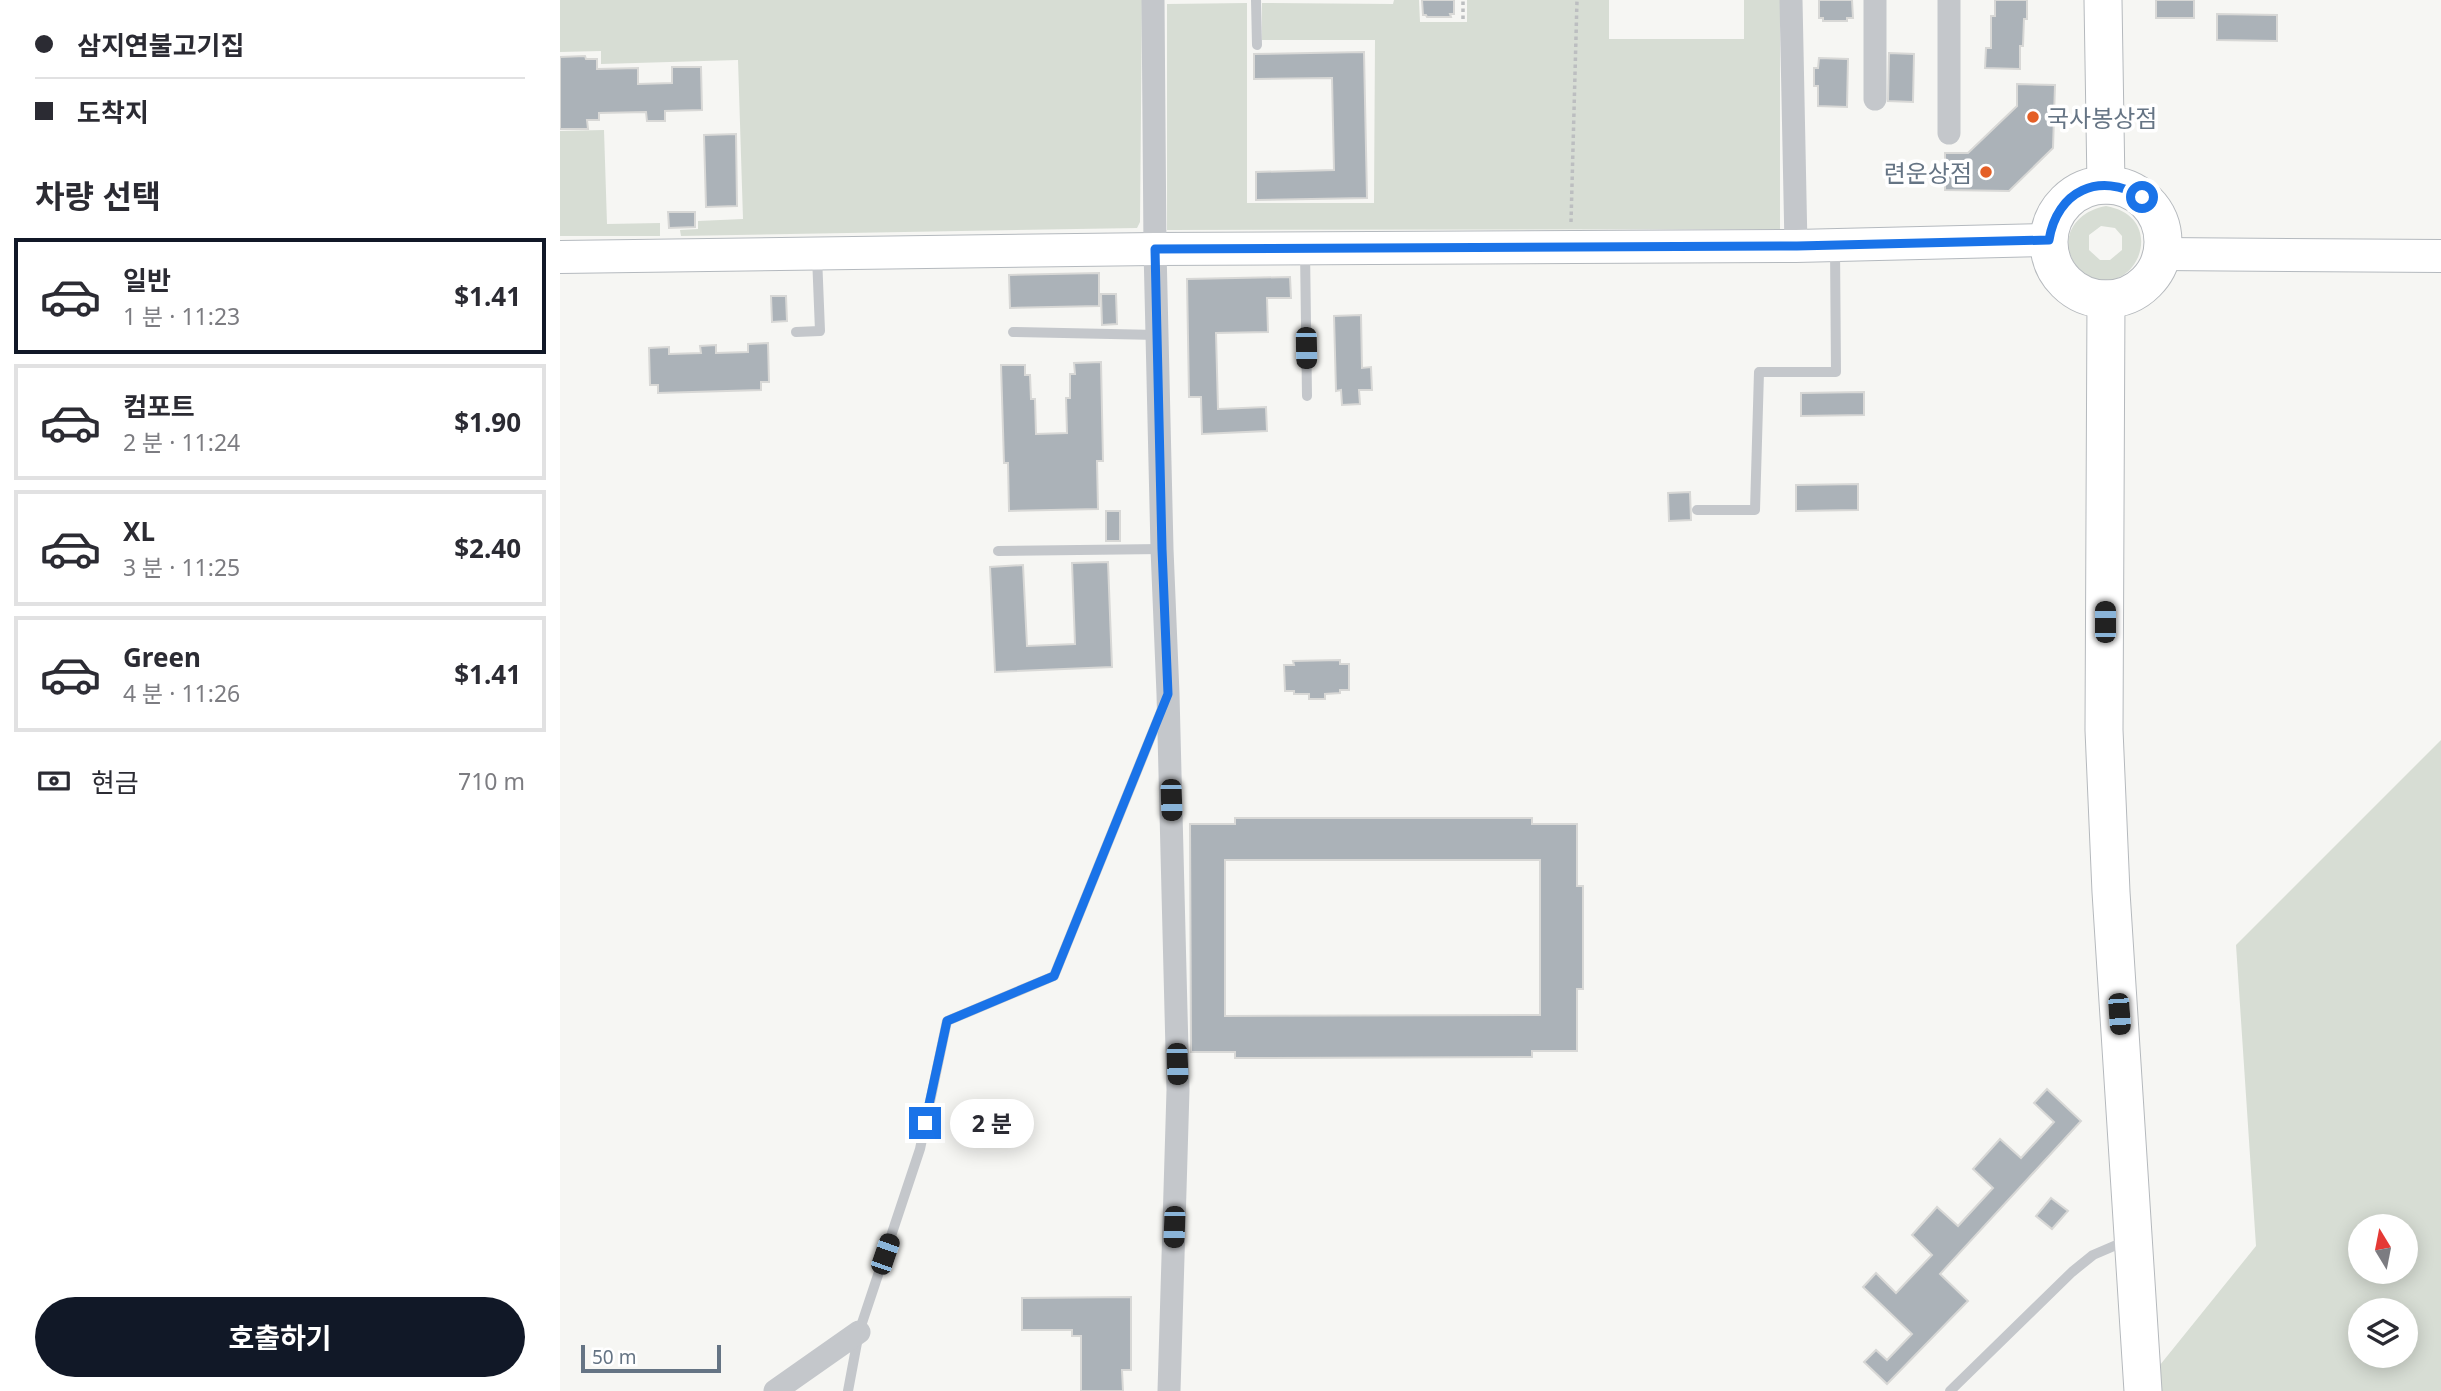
<!DOCTYPE html>
<html lang="ko">
<head>
<meta charset="utf-8">
<style>
	body { margin:0; font-family:"Noto Sans","Noto Sans KR",sans-serif; background:#f2f2f3; color:#2b2b33; height:100vh; display:flex; flex-direction:column; font-size:26px; white-space:nowrap }
	* { box-sizing:border-box; margin:0 }
	p { font-size:23px; color:#7c7c81 }
	.icon { flex:none; width:38px; height:38px; fill:none; stroke:currentColor; stroke-width:2; stroke-linecap:round; stroke-linejoin:round }
	.map { position:relative; flex:1; overflow:hidden }
	.drawer { display:flex; flex-direction:column; background:#fff; width:560px }
	.drawer>* { flex:none }
	.banner { display:grid; align-content:center; height:154px; padding:0 35px; background:#fff }
	.needle { width:46px; rotate:350deg }
	.fabs { position:absolute; left:1788px; top:1214px; display:grid; gap:14px }
	.fabs a { display:grid; place-items:center; width:70px; height:70px; border-radius:50%; background:#fff; box-shadow:0 4px 18px #0003; font-size:35px }
	.scale { position:absolute; left:21px; bottom:18px; width:140px; box-sizing:border-box; padding-left:7px; border:4px solid #657484; border-top:0; font-size:19px; line-height:24px; white-space:nowrap; color:#657484; -webkit-text-stroke:5px #fff; paint-order:stroke }
	.end { position:absolute; width:32px; height:32px; margin:-16px; border:9px solid #1a73e8; background:#fff; box-shadow:0 0 0 4px #fff }
	.from { border-radius:50% }
	.bubble { position:absolute; height:49px; border-radius:24px; background:#fff; box-shadow:0 4px 18px #0003; font-size:23px; font-weight:700; line-height:49px; text-align:center }
	.car { position:absolute; width:21px; height:42px; margin:-21px -10px; border-radius:9px; box-shadow:0 0 5px 2px #0007; background:linear-gradient(#222 24%,#8ab4d8 0 40%,#222 0 76%,#8ab4d8 0 86%,#222 0) }
	.banner b { display:flex; align-items:center; gap:24px; height:66px; font-size:26px }
	.banner b+b { border-top:2px solid #e1e1e2 }
	.banner i { width:18px; height:18px; background:#2b2b33 }
	ul { padding:0; list-style:none }
	li { display:flex; align-items:center; gap:21px; height:116px; margin:0 14px 10px; padding:0 21px; border:4px solid #e1e1e2; border-radius:0px }
	li div { flex:1 }
	li b { display:block; font-size:26px }
	li em { font-style:normal; font-weight:700 }
	li.active { border-color:#111827 }
	li>.icon { width:63px; height:63px; stroke-width:1.5 }
	h2 { padding:0 35px; font-size:32px; line-height:84px }
	.pay { display:flex; align-items:center; gap:18px; height:77px; padding:0 35px; font-size:26px }
	.pay p { margin-inline-start:auto }
	.cta { display:flex; gap:14px; margin-top:auto; padding:14px 35px }
	.cta a { flex:1; height:80px; border-radius:42px; background:#111827; color:#fff; font-size:28px; font-weight:700; line-height:80px; text-align:center }
	main { display:flex; flex:1; min-height:0 }
	.map>svg:first-child { display:block }
	.green { fill:#d7ddd4; fill-rule:evenodd }
	.building { fill:#abb2b8; stroke:#d8d8d6; stroke-width:2; fill-rule:evenodd }
	.lines { fill:none; stroke-linecap:round; stroke-linejoin:round }
	.secondary-casing { stroke:#b4b9be; stroke-width:34 }
	.primary-casing { stroke:#b5b9bd; stroke-width:39 }
	.path { stroke:#bcbec0; stroke-width:3.5; stroke-dasharray:3.5 3.5; stroke-linecap:butt }
	.lane { stroke:#c4c7cb; stroke-width:10 }
	.street { stroke:#c4c7cb; stroke-width:23 }
	.secondary { stroke:#fff; stroke-width:32 }
	.primary { stroke:#fff; stroke-width:37 }
	.route { stroke:#1a73e8; stroke-width:9 }
	.poi-dot { fill:#e45f26; stroke:#fff; stroke-width:2.5 }
	.labels { text-anchor:middle; dominant-baseline:central; stroke-width:7; stroke-linejoin:round; paint-order:stroke }
	.poi-label { font-size:24px; fill:#657484; stroke:#fff; text-anchor:start }
</style>
</head>
<body>
<main>
<section class="drawer">
<div class="banner">
<b><i class="from"></i>삼지연불고기집</b>
<b><i></i>도착지</b>
</div>
<h2>차량 선택</h2>
<ul>
<li class="active"><svg class="icon" aria-label="car" viewBox="0 0 24 24"><path d="M5 17H2v-5l4-1 3-4h7l3 4 3 1v5h-3M9 17h6M6 11h13"/><circle cx="7" cy="17" r="2"/><circle cx="17" cy="17" r="2"/></svg><div><b>일반</b><p>1 분 · 11:23</p></div><em>$1.41</em></li>
<li><svg class="icon" aria-label="car" viewBox="0 0 24 24"><path d="M5 17H2v-5l4-1 3-4h7l3 4 3 1v5h-3M9 17h6M6 11h13"/><circle cx="7" cy="17" r="2"/><circle cx="17" cy="17" r="2"/></svg><div><b>컴포트</b><p>2 분 · 11:24</p></div><em>$1.90</em></li>
<li><svg class="icon" aria-label="car" viewBox="0 0 24 24"><path d="M5 17H2v-5l4-1 3-4h7l3 4 3 1v5h-3M9 17h6M6 11h13"/><circle cx="7" cy="17" r="2"/><circle cx="17" cy="17" r="2"/></svg><div><b>XL</b><p>3 분 · 11:25</p></div><em>$2.40</em></li>
<li><svg class="icon" aria-label="car" viewBox="0 0 24 24"><path d="M5 17H2v-5l4-1 3-4h7l3 4 3 1v5h-3M9 17h6M6 11h13"/><circle cx="7" cy="17" r="2"/><circle cx="17" cy="17" r="2"/></svg><div><b>Green</b><p>4 분 · 11:26</p></div><em>$1.41</em></li>
</ul>
<div class="pay"><svg class="icon" aria-label="cash" viewBox="0 0 24 24"><path d="M3 7h18v10H3z"/><circle cx="12" cy="12" r="2"/></svg>현금<p>710 m</p></div>
<div class="cta"><a>호출하기</a></div>
</section>
<div class="map">
<svg width="1881" height="1391" viewBox="0 0 1881 1391">
	<rect width="100%" height="100%" fill="#f6f6f3"/>
	<g class="green">
		<polygon points="0,0 582,0 580,222 577,228 121,236 120,230 138,229 138,221 183,219 178,60 41,64 41,51 0,52"/>
		<polygon points="834,0 859,0 860,22 907,22 907,0 1049,0 1049,39 1184,39 1184,0 1220,0 1220,229 607,230 607,4 687,3 687,203 814,203 815,40 702,40 702,3 833,4"/>
		<polygon points="44,130 47,224 100,223 100,236 0,236 0,131"/>
		<path d="M1546 206C1610 217 1576 300 1529 276 1521 271 1514 265 1511 256 1501 230 1522 210 1546 206ZM1541 226 1555 228 1562 236V250L1550 260H1540L1529 250V235Z"/>
		<path d="M1881 740V1391H1579L1696 1246 1676 945ZM1801 1227H1846V1272H1801ZM1801 1311H1846V1356H1801Z"/>
	</g>
	<g class="building">
		<polygon points="862,0 894,0 894,14 890,14 891,17 867,17 866,15 863,15"/>
		<polygon points="1259,0 1292,0 1293,18 1287,18 1287,21 1263,21 1263,18 1259,18"/>
		<polygon points="1435,0 1467,0 1467,19 1464,19 1463,46 1460,46 1460,69 1425,68 1426,48 1431,48 1431,16 1435,16"/>
		<rect x="1596" y="0" width="38" height="18"/>
		<polygon points="1657,14 1717,15 1717,41 1657,40"/>
		<polygon points="804,52 807,198 696,200 696,172 774,170 772,78 694,79 694,54"/>
		<polygon points="1329,53 1354,54 1353,102 1328,101"/>
		<polygon points="25,56 26,59 37,59 37,69 78,68 78,84 112,83 112,67 141,67 142,110 105,111 105,121 87,121 86,112 39,113 39,120 27,120 28,129 0,129 0,57"/>
		<polygon points="1259,58 1288,59 1287,107 1258,106 1258,86 1254,86 1254,68 1258,68"/>
		<polygon points="1457,84 1495,85 1493,148 1449,191 1385,190 1385,153 1408,153 1457,106"/>
		<polygon points="176,134 177,206 146,207 144,135"/>
		<polygon points="108,212 135,212 135,227 109,228"/>
		<polygon points="539,273 539,306 450,308 449,275"/>
		<polygon points="730,277 731,298 707,298 708,332 656,333 658,409 706,407 707,431 642,434 641,397 629,397 627,279"/>
		<polygon points="541,294 556,294 557,324 542,325"/>
		<polygon points="211,296 226,296 227,321 212,322"/>
		<polygon points="801,315 802,368 811,367 812,390 799,390 800,404 782,405 781,390 776,391 774,316"/>
		<polygon points="208,343 209,382 201,382 201,390 98,393 98,385 90,385 89,348 109,347 109,354 141,353 140,346 156,345 156,353 188,352 188,344"/>
		<polygon points="541,362 543,461 537,461 538,509 449,511 448,463 444,463 441,365 465,365 465,375 470,375 471,399 475,399 476,434 507,433 506,398 510,398 510,374 515,374 514,363"/>
		<polygon points="1304,392 1304,415 1241,416 1241,393"/>
		<polygon points="1298,484 1298,510 1236,511 1236,485"/>
		<polygon points="1130,492 1131,520 1109,521 1108,493"/>
		<rect x="546" y="511" width="14" height="30"/>
		<polygon points="548,562 552,667 435,672 430,567 463,565 467,646 515,644 512,563"/>
		<polygon points="780,660 780,664 789,664 789,690 780,690 780,693 765,694 765,699 749,699 749,694 734,694 734,691 725,691 724,665 734,665 733,661"/>
		<path d="M675 818H972V824H1017V886H1023V989H1017V1051H972V1057L675 1058V1052H631L630 824H675ZM665 860H980V1015L665 1016Z"/>
		<polygon points="1487,1089 1521,1121 1380,1274 1408,1301 1327,1384 1304,1362 1316,1350 1327,1360 1352,1334 1303,1287 1316,1273 1336,1293 1372,1255 1352,1235 1377,1207 1398,1226 1433,1188 1413,1169 1440,1139 1461,1158 1494,1122 1474,1103"/>
		<polygon points="1491,1198 1508,1211 1492,1229 1476,1216"/>
		<polygon points="571,1297 571,1370 562,1370 563,1391 521,1391 521,1336 512,1336 512,1330 462,1330 462,1298"/>
	</g>
	<g class="lines">
		<defs>
			<g id="secondary">
				<polyline points="1602,254 1881,256"/>
				<polyline points="0,257 595,249 1236,246 1489,240"/>
			</g>
			<g id="primary">
				<polyline points="1543,0 1546,185"/>
				<circle cx="1546" cy="242" r="57"/>
				<polyline points="1546,299 1544,730 1551,892 1583,1391"/>
			</g>
		</defs>
		<use href="#secondary" class="secondary-casing"/>
		<use href="#primary" class="primary-casing"/>
		<g class="path">
			<polyline points="903,19 903,0"/>
			<polyline points="1011,222 1017,0"/>
		</g>
		<g class="lane">
			<polyline points="696,0 697,45"/>
			<polyline points="745,251 747,396"/>
			<polyline points="236,332 260,331 257,256"/>
			<polyline points="453,332 598,335"/>
			<polyline points="1137,510 1195,510 1199,372 1276,372 1275,248"/>
			<polyline points="438,551 602,549"/>
			<polyline points="288,1391 299,1332 360,1149 387,1021 494,976 602,709"/>
			<polyline points="1390,1391 1512,1272 1533,1255 1568,1240"/>
		</g>
		<g class="street">
			<polyline points="593,0 595,249 602,549 608,694 618,1090 609,1391"/>
			<polyline points="1231,0 1236,246"/>
			<polyline points="1389,0 1389,133"/>
			<polyline points="1315,99 1315,0"/>
			<polyline points="215,1391 299,1332"/>
		</g>
		<use href="#secondary" class="secondary"/>
		<use href="#primary" class="primary"/>
	</g>
	<g class="lines">
		<path class="route" d="M365 1123 387 1021 494 976 608 694 602 549 595 249 1237 246 1489 240C1497 191 1539 171 1582 197"/>
	</g>
	<g class="poi-dot">
		<circle cx="1473" cy="117" r="7"/>
		<circle cx="1426" cy="172" r="7"/>
	</g>
	<g class="labels">
		<g class="poi-label">
			<text x="1487" y="117">국사봉상점</text>
			<text x="1412" y="172" text-anchor="end">련운상점</text>
		</g>
	</g>
</svg>
<div class="fabs">
<a><svg class="needle" viewBox="-14 -14 28 28"><path d="M0-13l5 13h-10z" fill="#e53935"/><path d="M0 13l5-13h-10z" fill="#7c7c81"/></svg></a>
<a><svg class="icon" aria-label="layers" viewBox="0 0 24 24"><path d="M12 4l9 5-9 5-9-5zM3 14l9 5 9-5"/></svg></a>
</div>
<div class="scale">50 m</div>
<i class="end from" style="left:1582px;top:197px"></i>
<i class="end" style="left:365px;top:1123px"></i>
<div class="bubble" style="left:390px;top:1099px;width:84px">2 분</div>
<i class="car" style="left:746px;top:348px;rotate:179deg"></i>
<i class="car" style="left:1545px;top:622px;rotate:0deg"></i>
<i class="car" style="left:611px;top:800px;rotate:178deg"></i>
<i class="car" style="left:1559px;top:1014px;rotate:176deg"></i>
<i class="car" style="left:617px;top:1064px;rotate:178deg"></i>
<i class="car" style="left:614px;top:1227px;rotate:182deg"></i>
<i class="car" style="left:325px;top:1254px;rotate:19deg"></i>
</div>
</main>
</body>
</html>
